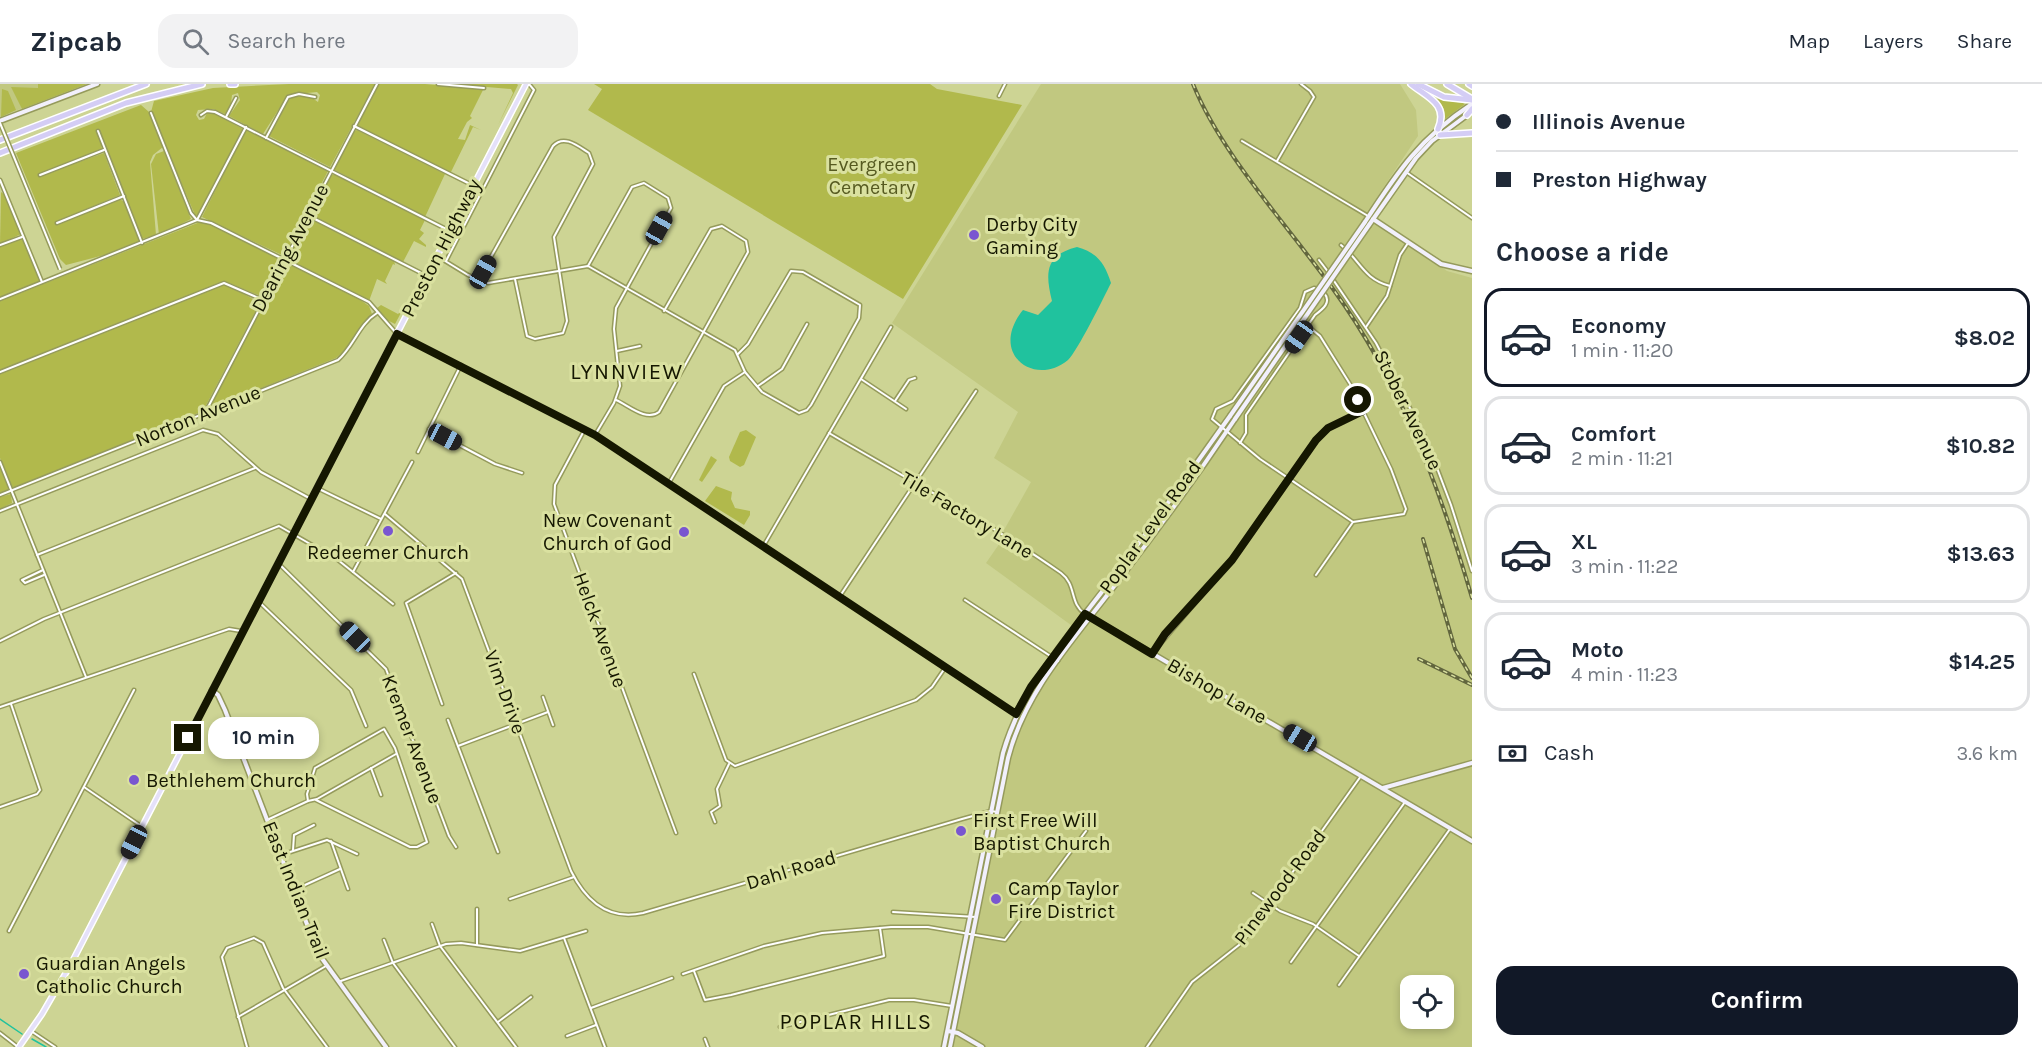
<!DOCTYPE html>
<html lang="en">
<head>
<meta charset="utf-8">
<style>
	body { margin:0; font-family:Karla,sans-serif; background:#f2f2f3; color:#1f2937; height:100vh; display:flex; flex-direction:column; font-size:22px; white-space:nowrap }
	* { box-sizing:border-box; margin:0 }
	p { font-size:20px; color:#747a83 }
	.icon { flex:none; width:33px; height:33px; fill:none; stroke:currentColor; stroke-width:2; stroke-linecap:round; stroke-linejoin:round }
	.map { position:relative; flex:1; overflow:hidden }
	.sheet { display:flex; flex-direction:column; background:#fff; width:570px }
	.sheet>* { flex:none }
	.guide { display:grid; align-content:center; height:132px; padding:0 24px; background:#fff }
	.tools { position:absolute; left:1400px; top:891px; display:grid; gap:12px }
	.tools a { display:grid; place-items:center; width:54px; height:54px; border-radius:12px; background:#fff; box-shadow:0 3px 9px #0003; font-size:30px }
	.end { position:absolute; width:27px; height:27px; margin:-14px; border:8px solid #151701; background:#fff; box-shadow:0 0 0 3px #fff }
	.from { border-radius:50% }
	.bubble { position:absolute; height:42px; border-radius:18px; background:#fff; box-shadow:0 3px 9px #0003; font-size:20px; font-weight:700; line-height:42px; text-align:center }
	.car { position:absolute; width:18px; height:36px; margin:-18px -9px; border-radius:8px; box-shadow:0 0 4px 2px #0007; background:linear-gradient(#222 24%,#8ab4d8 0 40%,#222 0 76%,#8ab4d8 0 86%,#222 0) }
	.guide b { display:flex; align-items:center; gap:21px; height:57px; font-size:22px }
	.guide b+b { border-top:2px solid #e0e1e3 }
	.guide i { width:15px; height:15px; background:#1f2937 }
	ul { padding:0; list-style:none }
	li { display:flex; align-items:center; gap:18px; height:99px; margin:0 12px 9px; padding:0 12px; border:3px solid #e0e1e3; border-radius:18px }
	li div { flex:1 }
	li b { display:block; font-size:22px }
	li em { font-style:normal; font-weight:700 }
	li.current { border-color:#111827 }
	li>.icon { width:54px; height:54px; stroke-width:1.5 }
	h2 { padding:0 24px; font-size:27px; line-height:72px }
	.pay { display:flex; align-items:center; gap:15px; height:66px; padding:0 24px; font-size:22px }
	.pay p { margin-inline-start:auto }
	.primary-button { display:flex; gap:12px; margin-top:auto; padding:12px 24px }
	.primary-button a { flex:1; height:69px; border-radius:18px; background:#111827; color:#fff; font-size:24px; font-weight:700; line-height:69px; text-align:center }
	header { display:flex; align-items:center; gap:36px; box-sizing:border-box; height:84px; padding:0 30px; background:#fff; border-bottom:2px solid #e0e1e3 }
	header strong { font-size:28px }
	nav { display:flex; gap:33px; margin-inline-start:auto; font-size:21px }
	.search { width:420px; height:54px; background:#f2f2f3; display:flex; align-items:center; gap:15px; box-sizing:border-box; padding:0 21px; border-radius:18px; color:#747a83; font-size:22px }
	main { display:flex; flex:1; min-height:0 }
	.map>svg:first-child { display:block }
	.built { fill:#c1c880; fill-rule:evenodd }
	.green { fill:#b1b94c }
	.water { fill:#20c29e }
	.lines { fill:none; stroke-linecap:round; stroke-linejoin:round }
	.stream { stroke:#20c29e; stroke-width:1.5 }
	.street-casing { stroke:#959a5c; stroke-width:5 }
	.secondary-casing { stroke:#959a5c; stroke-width:7 }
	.primary-casing { stroke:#fff; stroke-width:7 }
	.highway-casing { stroke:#fff; stroke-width:8 }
	.street { stroke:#fff; stroke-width:2 }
	.secondary { stroke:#f2f0fc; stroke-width:4 }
	.primary { stroke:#e5e1f9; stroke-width:4 }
	.highway { stroke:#d4cdf5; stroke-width:5 }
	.rail-casing { stroke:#62663e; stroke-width:4 }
	.rail { stroke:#dae1a0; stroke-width:1.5; stroke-dasharray:4.5; stroke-linecap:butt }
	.street-bridge-casing { stroke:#959a5c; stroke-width:5; stroke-linecap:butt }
	.secondary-bridge-casing { stroke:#959a5c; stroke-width:7; stroke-linecap:butt }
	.street-bridge { stroke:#fff; stroke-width:2 }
	.secondary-bridge { stroke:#f2f0fc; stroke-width:4 }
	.route { stroke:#151701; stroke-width:8 }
	.poi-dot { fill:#7956d0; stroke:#dae1a0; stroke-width:2 }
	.labels { text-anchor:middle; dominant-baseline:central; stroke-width:6; stroke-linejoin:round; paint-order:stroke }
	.park-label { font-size:20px; fill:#565a20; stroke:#dae1a0 }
	.poi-label { font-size:20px; fill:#151701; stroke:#dae1a0; text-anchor:start }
	.street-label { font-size:20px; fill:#151701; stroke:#dae1a0 }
	.quarter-label { font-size:22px; letter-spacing:1.5px; fill:#151701; stroke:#dae1a0 }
</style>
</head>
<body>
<header>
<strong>Zipcab</strong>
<div class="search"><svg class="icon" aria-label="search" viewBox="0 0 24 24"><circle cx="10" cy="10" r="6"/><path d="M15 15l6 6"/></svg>Search here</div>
<nav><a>Map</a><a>Layers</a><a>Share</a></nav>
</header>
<main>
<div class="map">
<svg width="1472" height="963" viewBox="0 0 1472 963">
	<rect width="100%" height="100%" fill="#cdd494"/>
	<g class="built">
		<polygon points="0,0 83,0 0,33"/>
		<path d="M1041 0H1400L1416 26 1418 52 1365 131 1447 187 1472 194V963H947L965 872 967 848 1008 653 1016 630 1031 603 1075 544 986 479 1004 453V446L1031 398 994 374 1018 328 892 239ZM1410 902H1443V934H1410Z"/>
	</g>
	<g class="green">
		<polygon points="38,0 87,0 22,25 11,3 38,4"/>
		<polygon points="289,0 375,0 330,83 269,52 290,14 308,11 318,18 320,11 317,8 288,11 263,50 229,32 240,16 238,9 232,11 231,20 225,30 213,25 198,26 196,31 199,36 204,35 207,29 214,29 243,45 199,132 195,131 151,28 154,17 213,4"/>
		<polygon points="378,0 425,0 487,6 483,6 470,32 472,34 467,38 458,55 465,56 470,41 481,46 473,43 450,90 357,42"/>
		<polygon points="452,0 517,0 518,1 498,41 513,9 511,5"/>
		<polygon points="594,0 930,0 937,5 1022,21 903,215 588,26 602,5"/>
		<polygon points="2,5 8,7 16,26 1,33"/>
		<polygon points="1437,15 1463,19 1465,20 1445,35 1444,25"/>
		<polygon points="141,21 149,28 163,63 153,71 150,78 156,151 142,155 99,46 102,65 39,92 104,69 120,111 56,138 57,140 120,115 124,118 139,157 112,169 66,181 60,175 16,69"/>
		<polygon points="246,45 328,87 284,172 202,133"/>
		<polygon points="357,46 445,90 425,133 333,85 352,48"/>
		<polygon points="164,67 191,135 159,151 151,80 156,70"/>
		<polygon points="331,91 336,91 425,136 420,146 424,149 419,155 426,161 426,163 414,157 403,178 311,131"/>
		<polygon points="1,108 5,111 21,150 0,160"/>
		<polygon points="310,134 394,176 395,181 393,180 385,197 387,200 377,195 369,217 287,175 307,135"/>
		<polygon points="200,138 210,140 281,176 263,213 224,197 0,286 0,217"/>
		<polygon points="22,154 40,197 0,213 0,163"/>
		<path d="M285 178 359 215 369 222 372 230C357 243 352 262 336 274L209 325Z"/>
		<polygon points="222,201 230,202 260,219 203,327 13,405 0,374 0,289"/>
		<polygon points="381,221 398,230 403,225 395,240 387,236 377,224"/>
		<polygon points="746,346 756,353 744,381 740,383 730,377 729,373 740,348"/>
		<polygon points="711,372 717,376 702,398 699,396"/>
		<polygon points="0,381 9,405 0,410"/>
		<polygon points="716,402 732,408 731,415 735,424 750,427 750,431 744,441 705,417"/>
		<polygon points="11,410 12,419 0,425 0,413"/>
	</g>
	<path class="water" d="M1077 163C1097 168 1105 180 1111 199 1104 213 1077 268 1068 276 1034 304 988 269 1023 226L1038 231 1052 217C1045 189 1045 171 1077 163Z"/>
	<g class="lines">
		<g class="stream">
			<polyline points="0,935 22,950"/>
			<polyline points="32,955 46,963"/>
		</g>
		<defs>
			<g id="street">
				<polyline points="438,0 484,4"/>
				<polyline points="999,12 1005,0"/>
				<polyline points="151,29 191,129 197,136 211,139 369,218 397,250 595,351 1017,630"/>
				<polyline points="201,31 207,27 215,28 450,147"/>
				<polyline points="226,33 236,14"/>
				<polyline points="354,42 472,101"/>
				<polyline points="98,47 142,159"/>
				<polyline points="266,54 288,13 299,10 315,13"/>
				<polyline points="1242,57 1368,132"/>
				<polyline points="1277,77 1314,13 1310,7 1301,0"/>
				<polyline points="1406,88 1472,134"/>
				<polyline points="40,91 104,66"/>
				<polyline points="0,96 42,198"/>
				<polyline points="307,131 425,191"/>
				<polyline points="57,139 124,112"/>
				<polyline points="0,161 22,153"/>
				<path d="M1341 161C1360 176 1363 195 1390 202"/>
				<polyline points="437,172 468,191 488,199 588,182 735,266 745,288 762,308 799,329 807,326 811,321 859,234 860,221 803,188 791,187 748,260 738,270"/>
				<polyline points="1319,176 1329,189"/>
				<polyline points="446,177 534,6 529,0"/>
				<polyline points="588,182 632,103 644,99 668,114 671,124 616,224 614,245 620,302 614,319 595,351"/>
				<polyline points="1332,194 1376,259 1426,355 1451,421 1472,487"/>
				<path d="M478 196 553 62C564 50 578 62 589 69L593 80 554 153 567 237 563 249 535 255 527 252 515 195"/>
				<polyline points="1319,205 1314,204 1305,208 1300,224 1233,317 1216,325 1212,335 1260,375 1353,438"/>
				<polyline points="0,215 197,136 246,43"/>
				<polyline points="1297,233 1320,252 1350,300 1391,385 1406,425 1404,430 1353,438 1316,491"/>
				<polyline points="1366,243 1387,212 1400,171 1408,159"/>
				<polyline points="617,267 640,262"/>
				<polyline points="0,288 224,199 263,216"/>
				<polyline points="861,295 906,325"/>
				<polyline points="758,302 782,285 807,240"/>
				<path d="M616 316C628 321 646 338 659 328L748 168 746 157 722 142 711 145 664 227"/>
				<polyline points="895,317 909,296 915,294"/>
				<polyline points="206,327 377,0"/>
				<polyline points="429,345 495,380 522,389"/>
				<polyline points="585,345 555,401 554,420 676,749"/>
				<path d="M829 349C907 395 987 437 1061 489 1077 501 1069 519 1085 530"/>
				<path d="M1240 359 1246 349V331L1315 231C1323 225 1332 218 1324 209"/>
				<polyline points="418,368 461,281"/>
				<polyline points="0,378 86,593"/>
				<polyline points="669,399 724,302 745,288"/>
				<polyline points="317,404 381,435"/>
				<path d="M0 411 338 276C354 262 359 240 377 229"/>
				<polyline points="0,427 203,346 218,350 261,388 311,415"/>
				<path d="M385 430 462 495 571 787C586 817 608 837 643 829L962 735 991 727 997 728"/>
				<polyline points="764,461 891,243"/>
				<polyline points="37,471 255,384"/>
				<polyline points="278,479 386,585 449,752 456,763"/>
				<polyline points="43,486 22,496 25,499 44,491"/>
				<polyline points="353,488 412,378"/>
				<polyline points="840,512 976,307"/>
				<polyline points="965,516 1058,577"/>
				<polyline points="258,517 351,606 366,642"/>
				<polyline points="0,557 44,535 279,442 338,476 393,520"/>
				<polyline points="1152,570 1232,476 1316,355 1328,344 1363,327"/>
				<polyline points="694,590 726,676 735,682 916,616 932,603 945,584"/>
				<polyline points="543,613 553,641"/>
				<polyline points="442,620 406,519 456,489"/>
				<polyline points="0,623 229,545 241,547"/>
				<polyline points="448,636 498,768"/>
				<polyline points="458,662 548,628"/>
				<polyline points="371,684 381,711"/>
				<polyline points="84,703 141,742"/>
				<polyline points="308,717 307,710 315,684 384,645 395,664 427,758 417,763 410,763 316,716"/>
				<polyline points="0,723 37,710 40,706 11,620"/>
				<polyline points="267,736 308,717 317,715 396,670"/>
				<polyline points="715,738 711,728 720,722 717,705 729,680"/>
				<polyline points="331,757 348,805"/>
				<polyline points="293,766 294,751 314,741"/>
				<polyline points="281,771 327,756 357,770"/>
				<polyline points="294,806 340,785"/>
				<polyline points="1253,809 1280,827 1313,840 1359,872"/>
				<polyline points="510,815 574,793"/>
				<polyline points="893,828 976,833"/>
				<polyline points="432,840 440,862 516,963"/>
				<polyline points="9,847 134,606"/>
				<polyline points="564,854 605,963"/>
				<polyline points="384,856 393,879 455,963"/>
				<polyline points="477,861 477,825"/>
				<polyline points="1291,878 1405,718"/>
				<polyline points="694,887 705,916 731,911 884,872 880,844"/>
				<polyline points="683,890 764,862 822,849 891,843 928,843 1005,856 1086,747"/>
				<polyline points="338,898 446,860 461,859 520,867 586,847"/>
				<polyline points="1339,901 1450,745"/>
				<polyline points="591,924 672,894"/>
				<polyline points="238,933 326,882"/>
				<polyline points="498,938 531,913"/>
				<polyline points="780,943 889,916 914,916 952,922"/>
				<polyline points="31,947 55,963"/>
				<polyline points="0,949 18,963"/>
				<polyline points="567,952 596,941"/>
				<polyline points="705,955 708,963"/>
				<polyline points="247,963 222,873 227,864 254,854 263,859 283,904 327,963"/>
				<polyline points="1147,963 1192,898 1239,861 1250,848 1361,692"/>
			</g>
			<g id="secondary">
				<polyline points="0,37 97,0"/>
				<polyline points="1373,135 1441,180 1472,187"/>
				<path d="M1365 138C1398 87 1420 54 1472 20"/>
				<polyline points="1369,141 1416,74 1432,57 1467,31"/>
				<polyline points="1090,533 1472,757"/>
				<polyline points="212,606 218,611 225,626 318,869 386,963"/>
				<polyline points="1383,704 1472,679"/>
				<polyline points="948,947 958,949 982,963"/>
				<path d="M944 963 1003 669C1023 599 1075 545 1117 488 1156 437 1193 384 1230 332"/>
				<path d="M950 963 1008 674C1025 607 1074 555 1115 501 1157 447 1197 392 1235 335"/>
			</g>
			<polyline id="primary" points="19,963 42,930 71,880 526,0"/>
			<g id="highway">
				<polyline points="230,0 235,0"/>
				<path d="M1411 0C1427 13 1449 20 1438 45"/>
				<polyline points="1418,0 1444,13 1472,16"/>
				<polyline points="1447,0 1472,15"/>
				<polyline points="1469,0 1472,2"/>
				<polyline points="1467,31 1472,25"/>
				<polyline points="1440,51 1472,49"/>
				<polyline points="0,56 146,0"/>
				<polyline points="0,69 126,19 202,0"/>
			</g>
		</defs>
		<use href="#street" class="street-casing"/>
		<use href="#secondary" class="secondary-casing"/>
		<use href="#primary" class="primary-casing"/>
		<use href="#highway" class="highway-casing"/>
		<use href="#street" class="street"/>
		<use href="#secondary" class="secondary"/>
		<use href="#primary" class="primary"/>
		<use href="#highway" class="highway"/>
		<defs>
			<g id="rail">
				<path d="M1193 0C1221 70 1289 143 1333 205 1401 299 1440 404 1472 514"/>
				<polyline points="1423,455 1455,565 1472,594"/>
				<polyline points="1419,575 1472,601"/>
			</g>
		</defs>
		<use href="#rail" class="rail-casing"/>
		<use href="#rail" class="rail"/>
		<defs>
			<polyline id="street-bridge" points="0,39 60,185"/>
			<g id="secondary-bridge">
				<polyline points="1230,332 1365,138"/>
				<polyline points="1235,335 1369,141"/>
			</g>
		</defs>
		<use href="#street-bridge" class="street-bridge-casing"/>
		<use href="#secondary-bridge" class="secondary-bridge-casing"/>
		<use href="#street-bridge" class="street-bridge"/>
		<use href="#secondary-bridge" class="secondary-bridge"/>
	</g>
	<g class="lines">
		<polyline class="route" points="188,654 397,250 595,351 1016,630 1031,603 1085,530 1152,570 1165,550 1232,476 1316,356 1328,344 1363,327 1358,316"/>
	</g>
	<g class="poi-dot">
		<circle cx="974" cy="151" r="6"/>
		<circle cx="388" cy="447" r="6"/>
		<circle cx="684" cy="448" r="6"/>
		<circle cx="134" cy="696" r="6"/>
		<circle cx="961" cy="747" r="6"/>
		<circle cx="996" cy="815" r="6"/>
		<circle cx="24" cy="890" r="6"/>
	</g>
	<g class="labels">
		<g class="park-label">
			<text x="872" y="80">Evergreen<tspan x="872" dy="23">Cemetary</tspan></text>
		</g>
		<g class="poi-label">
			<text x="986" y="140">Derby City<tspan x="986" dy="23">Gaming</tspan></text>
			<text x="672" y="436" text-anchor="end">New Covenant<tspan x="672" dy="23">Church of God</tspan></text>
			<text x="388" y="468" text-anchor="middle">Redeemer Church</text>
			<text x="146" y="696">Bethlehem Church</text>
			<text x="973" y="736">First Free Will<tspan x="973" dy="23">Baptist Church</tspan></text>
			<text x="1008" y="804">Camp Taylor<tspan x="1008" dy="23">Fire District</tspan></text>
			<text x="36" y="879">Guardian Angels<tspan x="36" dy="23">Catholic Church</tspan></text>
		</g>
		<g class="street-label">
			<text transform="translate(290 164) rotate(-62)">Dearing Avenue</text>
			<text transform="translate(441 164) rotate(-63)">Preston Highway</text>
			<text transform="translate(1408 326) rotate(64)">Stober Avenue</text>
			<text transform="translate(198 332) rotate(-22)">Norton Avenue</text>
			<text transform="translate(967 431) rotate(31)">Tile Factory Lane</text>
			<text transform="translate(1150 443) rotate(-54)">Poplar Level Road</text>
			<text transform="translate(600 546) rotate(70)">Helck Avenue</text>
			<text transform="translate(1217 607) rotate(30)">Bishop Lane</text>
			<text transform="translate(505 608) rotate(70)">Vim Drive</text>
			<text transform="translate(412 655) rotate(69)">Kremer Avenue</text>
			<text transform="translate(791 786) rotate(-17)">Dahl Road</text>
			<text transform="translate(1280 803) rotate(-53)">Pinewood Road</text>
			<text transform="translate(296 806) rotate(68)">East Indian Trail</text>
		</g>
		<g class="quarter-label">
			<text x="627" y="288">LYNNVIEW</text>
			<text x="856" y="938">POPLAR HILLS</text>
		</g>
	</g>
</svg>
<div class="tools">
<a><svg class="icon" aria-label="locate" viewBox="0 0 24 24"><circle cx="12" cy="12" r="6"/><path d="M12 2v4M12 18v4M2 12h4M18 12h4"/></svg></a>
</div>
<i class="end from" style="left:1358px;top:316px"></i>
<i class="end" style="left:188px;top:654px"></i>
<div class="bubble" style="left:208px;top:633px;width:111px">10 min</div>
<i class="car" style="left:659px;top:144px;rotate:29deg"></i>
<i class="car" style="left:483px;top:188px;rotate:29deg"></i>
<i class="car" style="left:1299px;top:253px;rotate:215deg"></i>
<i class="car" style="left:445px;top:353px;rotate:118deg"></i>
<i class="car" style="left:355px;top:553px;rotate:315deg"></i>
<i class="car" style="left:1300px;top:654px;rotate:301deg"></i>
<i class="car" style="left:134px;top:758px;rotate:207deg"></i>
</div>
<section class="sheet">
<div class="guide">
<b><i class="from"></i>Illinois Avenue</b>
<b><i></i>Preston Highway</b>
</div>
<h2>Choose a ride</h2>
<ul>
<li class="current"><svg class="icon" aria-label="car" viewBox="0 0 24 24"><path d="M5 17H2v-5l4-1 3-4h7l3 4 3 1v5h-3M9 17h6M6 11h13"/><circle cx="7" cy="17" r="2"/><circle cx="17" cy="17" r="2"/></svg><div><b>Economy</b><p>1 min · 11:20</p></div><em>$8.02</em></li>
<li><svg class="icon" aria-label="car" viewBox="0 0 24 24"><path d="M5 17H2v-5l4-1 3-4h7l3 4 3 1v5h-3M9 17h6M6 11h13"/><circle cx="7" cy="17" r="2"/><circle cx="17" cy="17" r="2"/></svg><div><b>Comfort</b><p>2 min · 11:21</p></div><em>$10.82</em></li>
<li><svg class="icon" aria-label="car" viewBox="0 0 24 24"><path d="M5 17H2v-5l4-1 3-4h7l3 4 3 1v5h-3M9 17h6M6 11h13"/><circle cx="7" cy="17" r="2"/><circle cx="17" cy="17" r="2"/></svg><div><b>XL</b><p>3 min · 11:22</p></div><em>$13.63</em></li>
<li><svg class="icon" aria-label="car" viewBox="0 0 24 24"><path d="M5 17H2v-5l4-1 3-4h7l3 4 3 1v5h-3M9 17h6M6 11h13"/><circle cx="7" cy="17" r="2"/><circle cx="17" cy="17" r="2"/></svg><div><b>Moto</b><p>4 min · 11:23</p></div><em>$14.25</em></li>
</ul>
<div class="pay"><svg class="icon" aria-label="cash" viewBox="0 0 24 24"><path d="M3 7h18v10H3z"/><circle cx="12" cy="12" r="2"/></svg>Cash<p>3.6 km</p></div>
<div class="primary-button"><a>Confirm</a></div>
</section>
</main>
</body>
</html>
